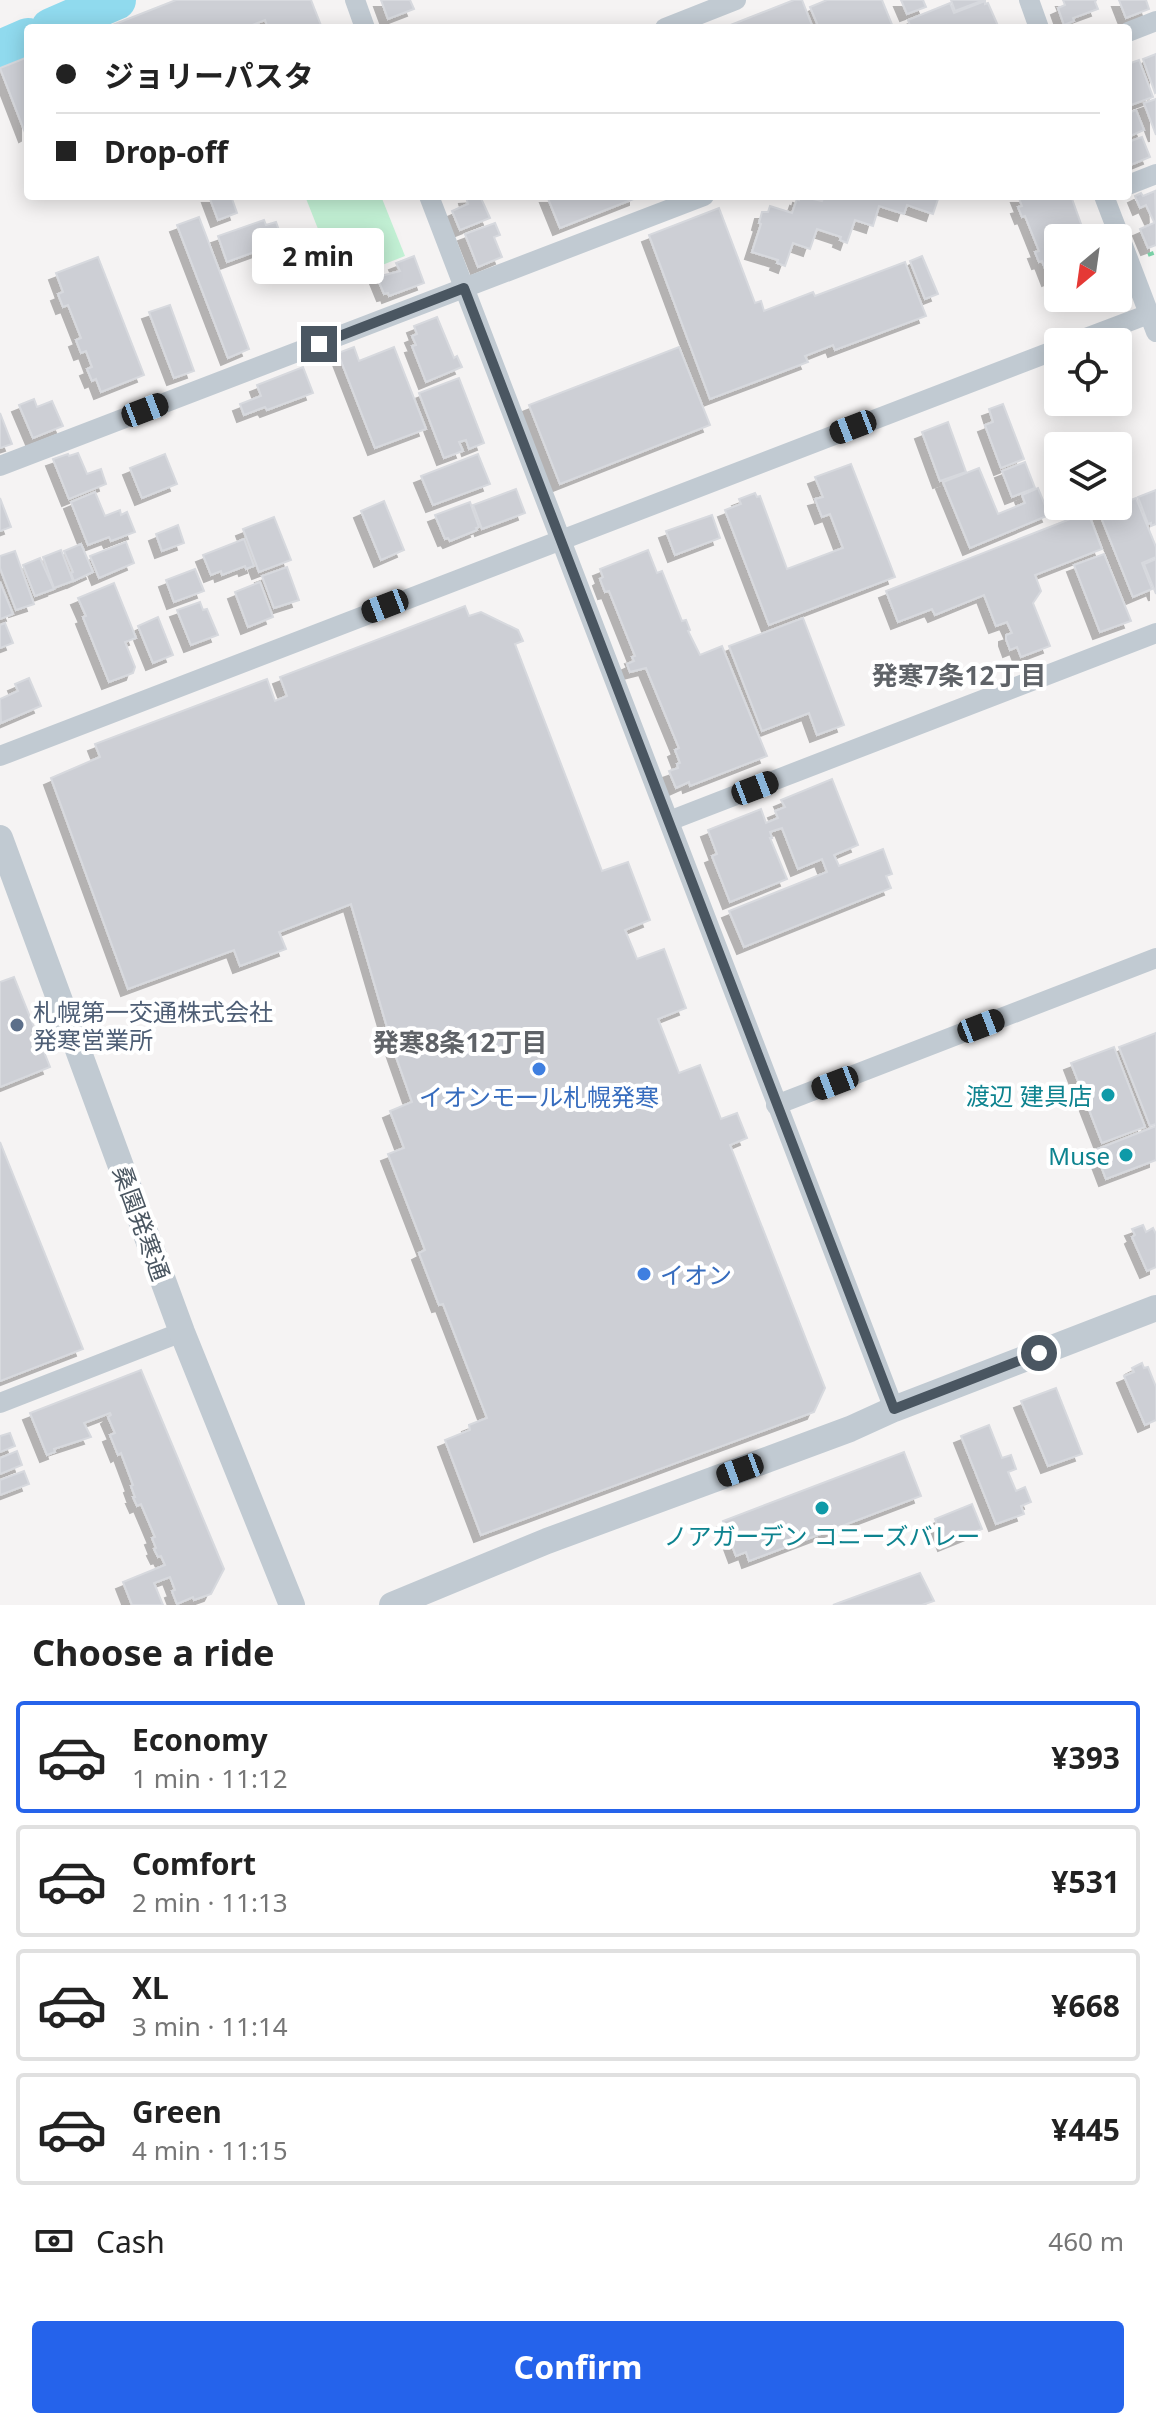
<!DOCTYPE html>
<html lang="en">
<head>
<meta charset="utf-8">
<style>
	body { margin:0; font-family:"Noto Sans","Noto Sans JP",sans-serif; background:#f6f6f6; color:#222; height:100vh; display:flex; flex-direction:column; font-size:30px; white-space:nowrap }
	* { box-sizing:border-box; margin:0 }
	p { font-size:26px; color:#767676 }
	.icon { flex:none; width:44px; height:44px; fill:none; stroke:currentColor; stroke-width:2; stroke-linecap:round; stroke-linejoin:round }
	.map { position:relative; height:1605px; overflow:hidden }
	.details { display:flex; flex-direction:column; background:#fff; flex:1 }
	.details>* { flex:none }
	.guide { position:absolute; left:24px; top:24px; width:1108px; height:176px; border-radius:8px; box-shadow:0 4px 20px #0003; display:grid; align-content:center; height:176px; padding:0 32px; background:#fff }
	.needle { width:52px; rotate:209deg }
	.buttons { position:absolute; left:1044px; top:224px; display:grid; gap:16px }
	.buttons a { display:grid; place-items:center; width:88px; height:88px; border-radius:8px; background:#fff; box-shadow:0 4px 20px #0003; font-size:40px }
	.end { position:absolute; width:36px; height:36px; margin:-18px; border:10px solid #4a5661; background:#fff; box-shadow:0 0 0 4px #fff }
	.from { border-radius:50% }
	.bubble { position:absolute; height:56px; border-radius:8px; background:#fff; box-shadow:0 4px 20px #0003; font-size:26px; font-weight:700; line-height:56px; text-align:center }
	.car { position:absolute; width:24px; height:48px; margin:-24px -12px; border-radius:10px; box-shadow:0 0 6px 2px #0007; background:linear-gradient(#222 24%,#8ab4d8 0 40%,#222 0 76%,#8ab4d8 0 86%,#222 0) }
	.guide b { display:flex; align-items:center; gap:28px; height:76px; font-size:30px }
	.guide b+b { border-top:2px solid #e0e0e0 }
	.guide i { width:20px; height:20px; background:#222 }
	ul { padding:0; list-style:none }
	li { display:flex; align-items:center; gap:24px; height:112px; margin:0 16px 12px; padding:0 16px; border:4px solid #e0e0e0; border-radius:8px }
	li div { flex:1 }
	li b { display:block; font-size:30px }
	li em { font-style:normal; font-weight:700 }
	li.current { border-color:#2563eb }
	li>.icon { width:72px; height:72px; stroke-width:1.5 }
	h2 { padding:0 32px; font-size:36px; line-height:96px }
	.pay { display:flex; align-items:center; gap:20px; height:88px; padding:0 32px; font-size:30px }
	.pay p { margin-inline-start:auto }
	.action { display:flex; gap:16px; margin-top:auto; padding:16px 32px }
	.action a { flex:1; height:92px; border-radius:8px; background:#2563eb; color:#fff; font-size:32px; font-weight:700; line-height:92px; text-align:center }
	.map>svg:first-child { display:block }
	.green { fill:#c3f1d5 }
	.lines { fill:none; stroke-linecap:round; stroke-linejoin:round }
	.river { stroke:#90daee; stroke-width:40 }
	.building { fill:#cdcfd5; stroke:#d7d9de; stroke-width:2; filter:url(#shadow) }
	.path { stroke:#7ad0a6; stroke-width:4; stroke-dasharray:6 4; stroke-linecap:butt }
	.minor { stroke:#c1cad2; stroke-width:20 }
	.tertiary { stroke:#c1cad2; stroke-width:26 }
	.route { stroke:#4a5661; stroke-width:10 }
	.service-dot { fill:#5c6f8a; stroke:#fff; stroke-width:3 }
	.shop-dot { fill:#3f7fe0; stroke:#fff; stroke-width:3 }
	.culture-dot { fill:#0f9aa8; stroke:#fff; stroke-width:3 }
	.labels { text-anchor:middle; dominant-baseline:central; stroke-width:8; stroke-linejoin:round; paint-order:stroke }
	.service-label { font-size:24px; fill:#4e5e75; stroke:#fff; text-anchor:start }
	.culture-label { font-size:24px; fill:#0d838f; stroke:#fff; text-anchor:end }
	.shop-label { font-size:24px; fill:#366cbe; stroke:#fff }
	.street-label { font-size:24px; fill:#4a5661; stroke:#fff }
	.neighbourhood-label { font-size:26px; font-weight:bold; fill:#5f6368; stroke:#fff }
</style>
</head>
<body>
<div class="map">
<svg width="1156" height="1605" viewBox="0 0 1156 1605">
	<defs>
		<filter id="shadow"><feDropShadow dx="-7" dy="7" stdDeviation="0" flood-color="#0004"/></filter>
	</defs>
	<rect width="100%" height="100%" fill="#f5f3f3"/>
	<polygon class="green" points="305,196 381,196 405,256 339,282"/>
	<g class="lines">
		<g class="river">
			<polyline points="51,28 116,0"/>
			<polyline points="0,50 28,38"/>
		</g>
	</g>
	<g class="building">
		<polygon points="176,0 311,0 322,28 268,28 265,20 245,28 105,28"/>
		<polygon points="381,0 410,0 414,9 388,19"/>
		<polygon points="794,0 802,0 813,28 723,28"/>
		<polygon points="827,0 882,0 893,27 819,28 810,7"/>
		<polygon points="901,0 923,0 926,7 907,14"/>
		<polygon points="951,0 984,0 955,11"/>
		<polygon points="1063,0 1096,0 1095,2 1098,9 1073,18 1074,21 1064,25 1058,8 1065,5"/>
		<polygon points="1119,0 1146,0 1149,9 1126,18"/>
		<polygon points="985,1 985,4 988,3 999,28 947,28 946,25 939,28 911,28 908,20 950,3 954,13"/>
		<polygon points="1156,54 1156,92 1155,93 1143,59"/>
		<polygon points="28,57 28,134 26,135 0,68"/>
		<polygon points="1139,60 1153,97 1128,106 1128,93 1130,92 1128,64"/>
		<polygon points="1156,99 1156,135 1144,103"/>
		<polygon points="1136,110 1144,130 1128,137 1128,113"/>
		<polygon points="1142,137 1150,157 1128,166 1128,142"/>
		<polygon points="1155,191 1156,221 1154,222 1146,205 1140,208 1135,196 1141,193 1143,196"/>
		<polygon points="209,196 231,196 237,213 218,220"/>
		<polygon points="480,196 490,218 460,230 452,211 468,204 466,197"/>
		<polygon points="547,196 636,196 636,198 560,228"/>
		<polygon points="800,196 822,201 824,196 939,196 933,214 907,205 904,214 879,206 873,226 855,220 847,243 840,240 841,237 817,229 810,249 793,243 785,266 777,263 778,260 752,252 761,224 759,223 762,212 768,212 770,206 792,213 797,199 799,200"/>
		<polygon points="1018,196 1071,196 1086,238 1058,238 1058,275 1049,279 1042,261 1039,262 1035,252 1039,251 1025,216 1022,217 1018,207 1022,206"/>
		<polygon points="719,208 755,303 761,301 764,311 813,292 815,296 905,262 926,316 835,350 833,345 805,356 808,362 710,399 649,235"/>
		<polygon points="199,217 249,349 228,358 177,225"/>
		<polygon points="264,220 266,225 276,222 280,233 270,237 273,245 227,262 218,236"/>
		<polygon points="1156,222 1156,245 1148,248 1140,229"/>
		<polygon points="495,223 500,235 494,237 502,257 478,267 465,234"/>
		<polygon points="414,256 424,283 389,296 388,293 384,294 377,277 400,271 396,263"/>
		<polygon points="922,256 938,294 925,299 910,261"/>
		<polygon points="98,257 144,375 101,392 96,379 92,381 87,369 92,367 86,351 81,353 76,340 81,338 68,305 63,307 58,294 63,292 56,273"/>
		<polygon points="170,305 194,371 174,378 149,312"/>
		<polygon points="437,317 454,358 457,356 462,367 426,382 412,346 416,345 412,336 417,334 414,326"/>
		<polygon points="354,347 359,361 394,347 426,429 375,448 338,353"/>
		<polygon points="679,347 710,425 560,484 529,405"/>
		<polygon points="303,367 313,393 267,410 265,407 244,415 240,404 261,396 257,385"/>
		<polygon points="459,378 484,443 469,449 466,440 459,442 463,451 444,458 419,393"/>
		<polygon points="34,399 37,407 52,401 63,426 33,438 19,405"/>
		<polygon points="1003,404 1024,459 1001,468 985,425 993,422 989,409"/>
		<polygon points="0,413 12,444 0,448"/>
		<polygon points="948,422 966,472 940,481 922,432"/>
		<polygon points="78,453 87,474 101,469 106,484 69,499 53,459 68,454 69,456"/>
		<polygon points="165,454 177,484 142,498 130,468"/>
		<polygon points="478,454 490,484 433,505 421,476"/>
		<polygon points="1025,462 1035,488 1012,497 1002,471"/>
		<polygon points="851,464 895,577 769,625 725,510 741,504 739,499 755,493 757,497 760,496 787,569 843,548 830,514 822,517 815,499 823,497 815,477"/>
		<polygon points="979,468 998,514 1025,503 1022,495 1038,488 1049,515 970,548 943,482"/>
		<polygon points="516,489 525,513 482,529 473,505"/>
		<polygon points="1156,490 1156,524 1151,526 1151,523 1148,524 1138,497"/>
		<polygon points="95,492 105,516 120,510 121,515 127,512 135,532 111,541 109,537 88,545 71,502"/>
		<polygon points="0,498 11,527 0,531"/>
		<polygon points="1136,498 1156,547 1156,557 1142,563 1152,589 1133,597 1099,512"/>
		<polygon points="384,501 404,550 381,560 361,511"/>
		<polygon points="470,502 479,527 476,528 477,530 450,541 448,538 445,539 435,515"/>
		<polygon points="1088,512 1102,549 1035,575 1041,591 1033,603 1050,646 1021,657 1017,647 1010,650 1006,639 1006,635 1012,633 1007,622 996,626 984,595 935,615 932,609 898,622 886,591"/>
		<polygon points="712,515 720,538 675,555 666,531"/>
		<polygon points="274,517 291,560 259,572 243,529"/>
		<polygon points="178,525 184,543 162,551 156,534"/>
		<polygon points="244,539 254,566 246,569 245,566 222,575 221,571 211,575 203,555"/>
		<polygon points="126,542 134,563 99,578 90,556"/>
		<polygon points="81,544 93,572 74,581 71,573 73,572 64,551"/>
		<polygon points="61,550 73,581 54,588 43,557"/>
		<polygon points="648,550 657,573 662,571 682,621 686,620 690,630 688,631 700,655 722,646 767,756 690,786 689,782 676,788 669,771 678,768 677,764 680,763 675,750 679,748 646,668 630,672 627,664 634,661 632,657 635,656 609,591 605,592 600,579 603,577 600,569"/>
		<polygon points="15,551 34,604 16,610 0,568 0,556"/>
		<polygon points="1104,554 1131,621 1100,632 1074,565"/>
		<polygon points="40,558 54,589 35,596 23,565"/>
		<polygon points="1156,559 1156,594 1144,564"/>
		<polygon points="287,567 299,600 274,608 262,576"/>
		<polygon points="195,569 204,591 174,602 166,580"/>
		<polygon points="0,582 13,614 0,619"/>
		<polygon points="260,582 273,617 248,627 235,592"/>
		<polygon points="114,583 136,638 125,642 135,667 133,673 109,682 83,617 86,616 78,598"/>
		<polygon points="200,602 203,610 207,609 218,635 191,645 177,610"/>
		<polygon points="465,606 469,616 481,612 518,630 523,641 515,644 602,871 628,862 650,920 625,930 637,959 664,949 686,1008 658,1019 679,1073 700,1065 721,1119 737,1113 747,1138 730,1145 825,1388 814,1412 481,1535 445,1440 470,1430 469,1425 487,1418 443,1304 439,1305 419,1253 425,1250 388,1154 404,1148 390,1111 412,1102 394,1051 351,904 279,932 286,949 240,966 234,950 128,989 51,778 100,757 95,744 267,679 275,701 287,696 280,677"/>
		<polygon points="158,617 173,655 153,663 138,626"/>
		<polygon points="803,618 844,725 817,735 809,713 762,731 729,646"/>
		<polygon points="5,623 13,643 0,648 0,625"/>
		<polygon points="29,678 41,706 1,723 0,699 18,691 15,684"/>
		<polygon points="832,779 858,845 834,855 839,866 883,849 892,874 886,876 891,888 744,947 729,911 827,872 822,859 798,869 782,828 770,832 772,838 770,838 787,879 730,902 712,856 717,854 708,830 761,809 766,823 778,818 775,811 785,807 781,800"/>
		<polygon points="14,977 50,1067 0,1087 0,982"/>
		<polygon points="1156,1033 1156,1124 1150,1126 1119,1047"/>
		<polygon points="1114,1047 1145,1127 1102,1143 1071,1063"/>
		<polygon points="1156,1126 1156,1160 1106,1179 1095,1150"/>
		<polygon points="0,1142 83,1349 0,1381"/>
		<polygon points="1143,1225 1146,1232 1153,1228 1156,1234 1156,1267 1147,1271 1132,1237 1135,1235 1132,1229"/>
		<polygon points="1142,1363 1144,1368 1148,1367 1156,1387 1156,1420 1145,1425 1124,1376 1134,1372 1132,1368"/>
		<polygon points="141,1370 224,1569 211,1594 194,1600 193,1597 177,1604 172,1591 175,1590 170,1577 154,1583 163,1605 132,1605 123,1582 165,1565 161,1556 158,1557 154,1549 156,1548 152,1538 155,1537 141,1504 137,1506 133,1497 135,1497 131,1486 133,1485 121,1453 118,1455 110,1435 115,1433 108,1417 111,1415 110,1413 84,1423 91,1437 54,1449 55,1452 47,1455 30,1413"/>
		<polygon points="1056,1388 1082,1454 1048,1466 1021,1401"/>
		<polygon points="989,1425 1002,1458 1011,1455 1016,1469 1008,1472 1016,1491 1025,1487 1031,1502 1021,1506 1024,1514 996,1524 961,1436"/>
		<polygon points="10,1433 15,1446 0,1452 0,1436"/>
		<polygon points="17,1451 22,1465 0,1474 0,1458"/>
		<polygon points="904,1452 921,1496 749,1561 746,1552 736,1556 723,1521"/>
		<polygon points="24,1471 29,1484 0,1495 0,1480"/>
		<polygon points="972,1504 982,1529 945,1544 935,1519"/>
		<polygon points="920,1573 934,1601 922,1605 833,1605"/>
	</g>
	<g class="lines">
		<polyline class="path" points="1148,255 1156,252"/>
		<g class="minor">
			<polyline points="355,0 365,28"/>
			<polyline points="1029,0 1039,28"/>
			<polyline points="665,28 736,0"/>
			<polyline points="1128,32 1156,21"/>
			<polyline points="1128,185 1156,174"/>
			<polyline points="429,196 894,1409"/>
			<polyline points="1104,196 1156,332"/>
			<polyline points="1075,342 1149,314"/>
			<polyline points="0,466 704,196"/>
			<polyline points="0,756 1058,349"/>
			<polyline points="669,821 1156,633"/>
			<polyline points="776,1105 1156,958"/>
			<polyline points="0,1403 182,1332"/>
		</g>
		<g class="tertiary">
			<polyline points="0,838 182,1332 292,1605"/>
			<polyline points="392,1605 547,1541 850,1429 894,1409 1156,1308"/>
		</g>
	</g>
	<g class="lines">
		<polyline class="route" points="319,344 464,288 894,1409 1039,1353"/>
	</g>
	<circle class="service-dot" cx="17" cy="1025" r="8"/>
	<g class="shop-dot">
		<circle cx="539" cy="1069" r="8"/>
		<circle cx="644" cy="1274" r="8"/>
	</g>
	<g class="culture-dot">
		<circle cx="1108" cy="1095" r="8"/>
		<circle cx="1126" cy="1155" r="8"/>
		<circle cx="822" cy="1508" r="8"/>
	</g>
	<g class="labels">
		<g class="service-label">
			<text x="33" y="1011">札幌第一交通株式会社<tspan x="33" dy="28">発寒営業所</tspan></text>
		</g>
		<g class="culture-label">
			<text x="1092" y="1095">渡辺 建具店</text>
			<text x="1110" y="1155">Muse</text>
			<text x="822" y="1535" text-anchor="middle">ノアガーデン コニーズバレー</text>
		</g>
		<g class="shop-label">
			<text x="539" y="1096">イオンモール札幌発寒</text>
			<text x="660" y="1274" text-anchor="start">イオン</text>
		</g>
		<g class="street-label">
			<text transform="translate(142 1223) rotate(70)">桑園発寒通</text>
		</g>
		<g class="neighbourhood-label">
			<text x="959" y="675">発寒7条12丁目</text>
			<text x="460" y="1042">発寒8条12丁目</text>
		</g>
	</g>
</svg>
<div class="buttons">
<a><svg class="needle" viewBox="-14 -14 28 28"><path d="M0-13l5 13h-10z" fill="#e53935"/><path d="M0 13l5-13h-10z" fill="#767676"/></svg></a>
<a><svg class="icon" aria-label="locate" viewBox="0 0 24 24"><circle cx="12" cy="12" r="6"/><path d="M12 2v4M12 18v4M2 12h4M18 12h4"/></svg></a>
<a><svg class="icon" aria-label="layers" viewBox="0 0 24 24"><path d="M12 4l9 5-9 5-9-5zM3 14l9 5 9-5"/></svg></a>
</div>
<i class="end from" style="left:1039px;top:1353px"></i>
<i class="end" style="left:319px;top:344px"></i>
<div class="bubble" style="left:252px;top:228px;width:132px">2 min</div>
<i class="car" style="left:145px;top:410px;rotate:69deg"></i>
<i class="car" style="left:853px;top:427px;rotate:249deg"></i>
<i class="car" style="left:385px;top:606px;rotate:249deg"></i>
<i class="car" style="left:755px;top:788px;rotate:69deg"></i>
<i class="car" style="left:981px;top:1026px;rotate:69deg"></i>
<i class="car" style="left:835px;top:1083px;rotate:249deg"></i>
<i class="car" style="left:740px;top:1470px;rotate:250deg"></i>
<div class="guide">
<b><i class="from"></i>ジョリーパスタ</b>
<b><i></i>Drop-off</b>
</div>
</div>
<section class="details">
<h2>Choose a ride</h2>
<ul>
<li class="current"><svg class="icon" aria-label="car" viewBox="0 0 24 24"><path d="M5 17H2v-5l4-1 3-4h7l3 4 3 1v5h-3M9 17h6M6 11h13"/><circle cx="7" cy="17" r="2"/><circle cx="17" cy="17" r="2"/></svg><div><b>Economy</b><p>1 min · 11:12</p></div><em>¥393</em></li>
<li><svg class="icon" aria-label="car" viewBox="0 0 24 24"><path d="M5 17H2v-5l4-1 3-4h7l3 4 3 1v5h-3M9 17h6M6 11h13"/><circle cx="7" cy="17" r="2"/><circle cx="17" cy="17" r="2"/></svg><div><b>Comfort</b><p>2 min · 11:13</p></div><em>¥531</em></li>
<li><svg class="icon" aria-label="car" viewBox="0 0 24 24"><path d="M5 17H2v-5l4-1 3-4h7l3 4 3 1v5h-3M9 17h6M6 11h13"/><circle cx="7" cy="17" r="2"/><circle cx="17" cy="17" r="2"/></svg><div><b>XL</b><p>3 min · 11:14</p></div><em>¥668</em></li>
<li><svg class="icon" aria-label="car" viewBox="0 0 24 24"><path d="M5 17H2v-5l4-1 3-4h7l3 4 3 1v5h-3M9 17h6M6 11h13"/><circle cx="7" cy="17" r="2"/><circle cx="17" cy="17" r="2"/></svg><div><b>Green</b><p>4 min · 11:15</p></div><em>¥445</em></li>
</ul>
<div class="pay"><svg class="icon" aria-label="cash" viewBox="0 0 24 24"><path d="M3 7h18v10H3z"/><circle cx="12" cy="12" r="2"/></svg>Cash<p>460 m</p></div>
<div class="action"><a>Confirm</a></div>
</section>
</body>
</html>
